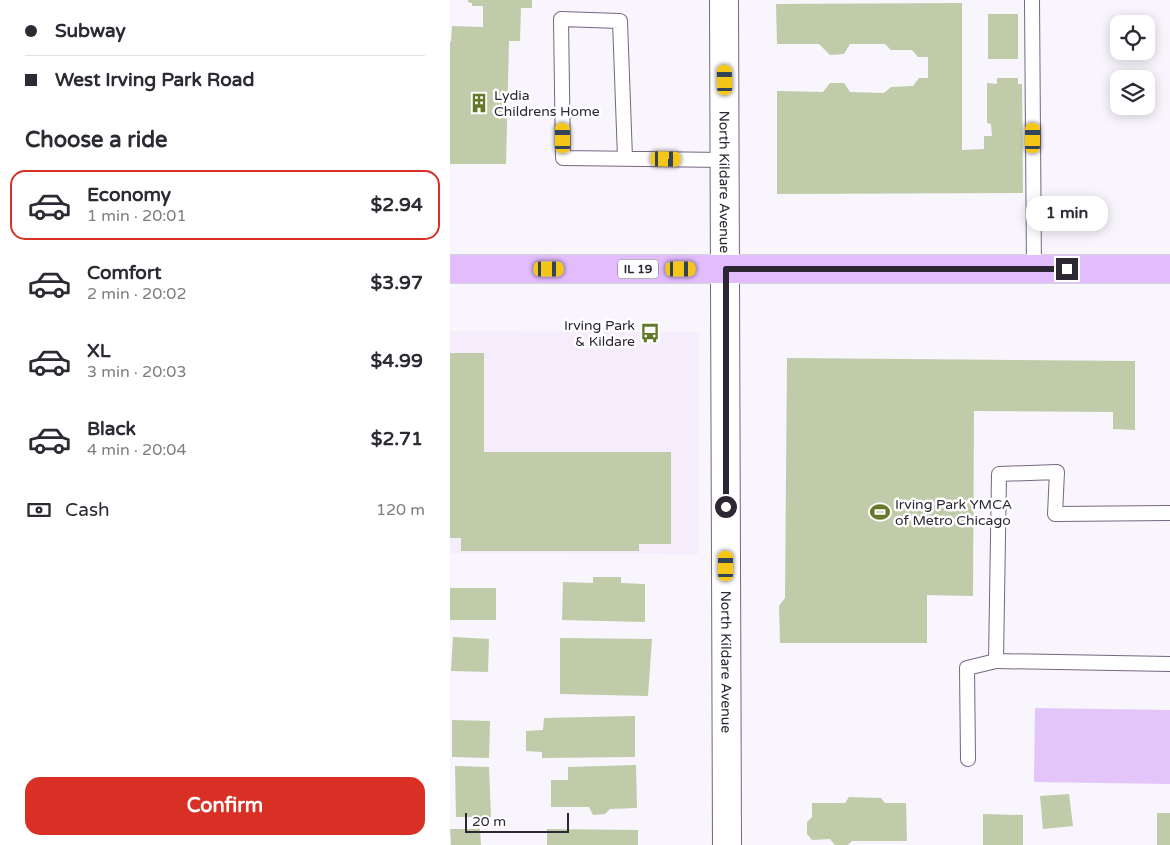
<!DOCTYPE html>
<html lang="en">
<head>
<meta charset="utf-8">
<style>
	body { margin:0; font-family:"Varela Round",sans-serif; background:#f7f7f7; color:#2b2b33; height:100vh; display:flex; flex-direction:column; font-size:19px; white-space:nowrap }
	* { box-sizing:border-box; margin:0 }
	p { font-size:16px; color:#7c7c81 }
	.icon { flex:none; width:28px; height:28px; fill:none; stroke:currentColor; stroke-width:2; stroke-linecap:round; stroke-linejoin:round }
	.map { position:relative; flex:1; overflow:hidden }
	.sheet { display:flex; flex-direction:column; background:#fff; width:450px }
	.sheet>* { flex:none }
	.guide { display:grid; align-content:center; height:110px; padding:0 25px; background:#fff }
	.buttons { position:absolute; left:660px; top:15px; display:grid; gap:10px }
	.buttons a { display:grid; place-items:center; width:45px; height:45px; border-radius:10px; background:#fff; box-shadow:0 2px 12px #0003; font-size:25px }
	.scale { position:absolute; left:15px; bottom:12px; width:104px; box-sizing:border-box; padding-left:5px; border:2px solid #2d2633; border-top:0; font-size:14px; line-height:18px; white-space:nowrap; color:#2d2633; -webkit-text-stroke:4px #fff; paint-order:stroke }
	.end { position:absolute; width:22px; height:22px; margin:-11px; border:6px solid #2d2633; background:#fff; box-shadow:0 0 0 2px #fff }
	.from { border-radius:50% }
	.bubble { position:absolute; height:35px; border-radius:15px; background:#fff; box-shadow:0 2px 12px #0003; font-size:16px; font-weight:700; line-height:35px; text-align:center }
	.car { position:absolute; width:15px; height:30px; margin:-15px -8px; border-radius:6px; box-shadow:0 0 4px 1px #0007; background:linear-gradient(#f5c518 24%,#345 0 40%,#f5c518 0 76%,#345 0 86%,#f5c518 0) }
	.guide b { display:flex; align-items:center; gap:18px; height:48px; font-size:19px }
	.guide b+b { border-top:1px solid #e1e1e2 }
	.guide i { width:12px; height:12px; background:#2b2b33 }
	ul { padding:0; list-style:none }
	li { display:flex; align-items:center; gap:15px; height:70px; margin:0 10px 8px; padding:0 15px; border:2px solid transparent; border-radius:15px }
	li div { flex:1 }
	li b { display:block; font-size:19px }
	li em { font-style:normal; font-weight:700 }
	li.selected { border-color:#d93025 }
	li>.icon { width:45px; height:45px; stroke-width:1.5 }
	h2 { padding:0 25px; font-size:22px; line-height:60px }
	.pay { display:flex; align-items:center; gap:12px; height:55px; padding:0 25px; font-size:19px }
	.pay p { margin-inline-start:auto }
	.action { display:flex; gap:10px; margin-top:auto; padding:10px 25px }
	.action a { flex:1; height:58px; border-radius:15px; background:#d93025; color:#fff; font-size:20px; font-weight:700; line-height:58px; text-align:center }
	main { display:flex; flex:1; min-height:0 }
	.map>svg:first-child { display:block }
	.built { fill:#f5ecfc }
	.green { fill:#e3c5fa }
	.building { fill:#bfcba9 }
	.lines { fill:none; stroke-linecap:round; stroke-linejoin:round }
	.lane-casing { stroke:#766682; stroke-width:16 }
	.street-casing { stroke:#766682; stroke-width:30 }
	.primary-casing { stroke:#d5d4d6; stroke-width:30 }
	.lane { stroke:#fff; stroke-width:14 }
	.street { stroke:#fff; stroke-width:28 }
	.primary { stroke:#e2bcfd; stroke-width:28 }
	.route { stroke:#2d2633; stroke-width:6 }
	.labels { text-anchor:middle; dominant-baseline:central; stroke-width:5; stroke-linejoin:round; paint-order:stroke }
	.shield { fill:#fff; stroke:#6c6770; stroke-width:1 }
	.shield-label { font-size:12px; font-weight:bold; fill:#2d2633 }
	.poi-label { font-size:14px; fill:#2d2633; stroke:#fff; text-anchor:start }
	.street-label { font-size:14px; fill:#2d2633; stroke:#fff }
</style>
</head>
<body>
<main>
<section class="sheet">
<div class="guide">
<b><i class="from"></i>Subway</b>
<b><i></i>West Irving Park Road</b>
</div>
<h2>Choose a ride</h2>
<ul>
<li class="selected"><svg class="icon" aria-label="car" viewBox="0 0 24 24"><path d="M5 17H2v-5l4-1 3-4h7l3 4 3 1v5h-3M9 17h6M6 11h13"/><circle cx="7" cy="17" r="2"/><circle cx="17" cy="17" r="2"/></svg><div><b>Economy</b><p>1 min · 20:01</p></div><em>$2.94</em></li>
<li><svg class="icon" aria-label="car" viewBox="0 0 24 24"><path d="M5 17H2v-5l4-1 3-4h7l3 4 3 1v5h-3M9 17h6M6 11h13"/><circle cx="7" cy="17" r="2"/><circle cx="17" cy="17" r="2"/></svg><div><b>Comfort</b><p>2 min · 20:02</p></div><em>$3.97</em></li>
<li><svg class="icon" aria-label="car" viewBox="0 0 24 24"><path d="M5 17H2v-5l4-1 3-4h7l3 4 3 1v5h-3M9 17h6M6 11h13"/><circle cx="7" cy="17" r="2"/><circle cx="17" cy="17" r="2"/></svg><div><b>XL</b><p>3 min · 20:03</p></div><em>$4.99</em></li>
<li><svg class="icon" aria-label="car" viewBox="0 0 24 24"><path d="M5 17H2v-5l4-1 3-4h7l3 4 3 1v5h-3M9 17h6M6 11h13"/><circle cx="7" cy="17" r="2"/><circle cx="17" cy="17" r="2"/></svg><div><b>Black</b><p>4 min · 20:04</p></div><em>$2.71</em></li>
</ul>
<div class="pay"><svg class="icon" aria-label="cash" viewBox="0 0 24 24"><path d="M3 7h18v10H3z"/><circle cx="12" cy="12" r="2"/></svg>Cash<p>120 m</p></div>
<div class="action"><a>Confirm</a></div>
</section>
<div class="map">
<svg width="720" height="845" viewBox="0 0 720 845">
	<rect width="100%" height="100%" fill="#f9f5fc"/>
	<polygon class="built" points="0,331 249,332 248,554 0,553"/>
	<polygon class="green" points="585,708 720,710 720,784 584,782"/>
	<g class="building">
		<polygon points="18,0 82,0 82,8 71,8 70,41 59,41 56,164 0,164 0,42 1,42 2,26 33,27 33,6 22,6 22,3 18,2"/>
		<polygon points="512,3 512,150 534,149 534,136 542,136 541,124 537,123 537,83 547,84 547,78 568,78 568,84 572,84 573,193 327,194 327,91 373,92 380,83 394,83 400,92 434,93 441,87 463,86 469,78 478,78 478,57 468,57 462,50 441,50 435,44 400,44 394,54 380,55 369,44 327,44 326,4"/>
		<rect x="538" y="14" width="30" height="45"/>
		<polygon points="0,353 34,353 34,452 221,452 221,544 189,544 189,551 11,551 11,538 0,538"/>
		<polygon points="337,358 685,361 685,430 663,429 663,412 524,411 523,596 477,595 477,643 330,643 329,606 335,598"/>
		<polygon points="143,577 171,577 171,583 195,584 195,622 112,620 113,582 143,583"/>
		<rect x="0" y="588" width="46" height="32"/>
		<polygon points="3,637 39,639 38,672 1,671"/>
		<polygon points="110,638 202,639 198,696 110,694"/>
		<polygon points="185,716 185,757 92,758 92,752 76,751 76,731 93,730 94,718"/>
		<polygon points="2,720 40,721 39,758 2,757"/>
		<polygon points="186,765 187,808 160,809 155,814 143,815 139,807 101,807 101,780 118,780 118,767"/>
		<polygon points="5,766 39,767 41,817 6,817"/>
		<polygon points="619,794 623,826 593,829 590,796"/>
		<polygon points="399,797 431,798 435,803 456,803 457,841 402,841 398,845 385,845 380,839 362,840 357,834 357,822 362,817 362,803 395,803"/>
		<rect x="707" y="813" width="13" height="32"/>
		<polygon points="533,814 573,815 573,845 533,845"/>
		<polygon points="0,829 30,829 31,845 1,845"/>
		<polygon points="97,829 188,830 188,845 97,845"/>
	</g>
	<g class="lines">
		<defs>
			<g id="lane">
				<polyline points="582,0 584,269"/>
				<polyline points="175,158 170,21 111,19 113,158 275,160"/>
				<polyline points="720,513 605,514 607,472 549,474 546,661 720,664"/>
				<polyline points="518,759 517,668 546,661"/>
			</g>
			<g id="street">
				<path id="s1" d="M274 0 277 845"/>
			</g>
			<polyline id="primary" points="0,269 720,269"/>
		</defs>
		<use href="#lane" class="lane-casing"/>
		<use href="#street" class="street-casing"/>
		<use href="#primary" class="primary-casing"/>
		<use href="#lane" class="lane"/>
		<use href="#street" class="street"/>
		<use href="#primary" class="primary"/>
	</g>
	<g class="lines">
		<polyline class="route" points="276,507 276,269 617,269"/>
	</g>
	<defs>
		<symbol id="building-bare" viewBox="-9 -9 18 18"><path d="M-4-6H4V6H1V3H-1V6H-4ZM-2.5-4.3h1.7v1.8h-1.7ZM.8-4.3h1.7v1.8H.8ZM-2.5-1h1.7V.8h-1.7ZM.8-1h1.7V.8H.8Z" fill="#637829" stroke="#fff" stroke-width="2.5" paint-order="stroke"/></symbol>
		<symbol id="bus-bare" viewBox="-9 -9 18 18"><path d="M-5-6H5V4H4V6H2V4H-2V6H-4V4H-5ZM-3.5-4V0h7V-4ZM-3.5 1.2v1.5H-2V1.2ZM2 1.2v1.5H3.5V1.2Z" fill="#637829" stroke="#fff" stroke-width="2.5" paint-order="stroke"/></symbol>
		<symbol id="stadium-bare" viewBox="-9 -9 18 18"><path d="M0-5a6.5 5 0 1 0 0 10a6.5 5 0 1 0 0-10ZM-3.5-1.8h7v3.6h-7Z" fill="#637829" stroke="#fff" stroke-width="2.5" paint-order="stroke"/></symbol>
	</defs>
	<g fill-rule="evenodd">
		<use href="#building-bare" x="15" y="89" width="28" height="28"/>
		<use href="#bus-bare" x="186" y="319" width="28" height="28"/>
		<use href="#stadium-bare" x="416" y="498" width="28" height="28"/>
	</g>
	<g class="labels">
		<rect class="shield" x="168" y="259.5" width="40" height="19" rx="4"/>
		<g class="shield-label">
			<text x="188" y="269">IL 19</text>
		</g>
		<g class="poi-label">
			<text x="44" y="95">Lydia<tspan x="44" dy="16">Childrens Home</tspan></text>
			<text x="185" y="325" text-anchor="end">Irving Park<tspan x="185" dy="16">&amp; Kildare</tspan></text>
			<text x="445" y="504">Irving Park YMCA<tspan x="445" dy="16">of Metro Chicago</tspan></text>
		</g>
		<g class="street-label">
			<text stroke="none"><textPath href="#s1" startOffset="182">North Kildare Avenue</textPath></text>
			<text stroke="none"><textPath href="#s1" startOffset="662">North Kildare Avenue</textPath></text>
		</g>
	</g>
</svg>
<div class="buttons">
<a><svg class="icon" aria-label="locate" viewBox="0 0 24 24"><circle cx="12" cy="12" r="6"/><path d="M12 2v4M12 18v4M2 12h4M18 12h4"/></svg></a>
<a><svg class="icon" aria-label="layers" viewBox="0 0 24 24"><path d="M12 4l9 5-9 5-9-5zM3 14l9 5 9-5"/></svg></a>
</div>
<div class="scale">20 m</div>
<i class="end from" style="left:276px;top:507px"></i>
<i class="end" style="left:617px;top:269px"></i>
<div class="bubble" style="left:576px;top:196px;width:82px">1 min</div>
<i class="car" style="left:275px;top:80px;rotate:359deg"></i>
<i class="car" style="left:113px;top:138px;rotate:359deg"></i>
<i class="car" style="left:583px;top:138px;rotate:0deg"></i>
<i class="car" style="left:216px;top:159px;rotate:91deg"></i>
<i class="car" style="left:99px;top:269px;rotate:90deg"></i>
<i class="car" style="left:231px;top:269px;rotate:90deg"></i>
<i class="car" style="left:276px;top:566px;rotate:0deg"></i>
</div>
</main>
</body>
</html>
